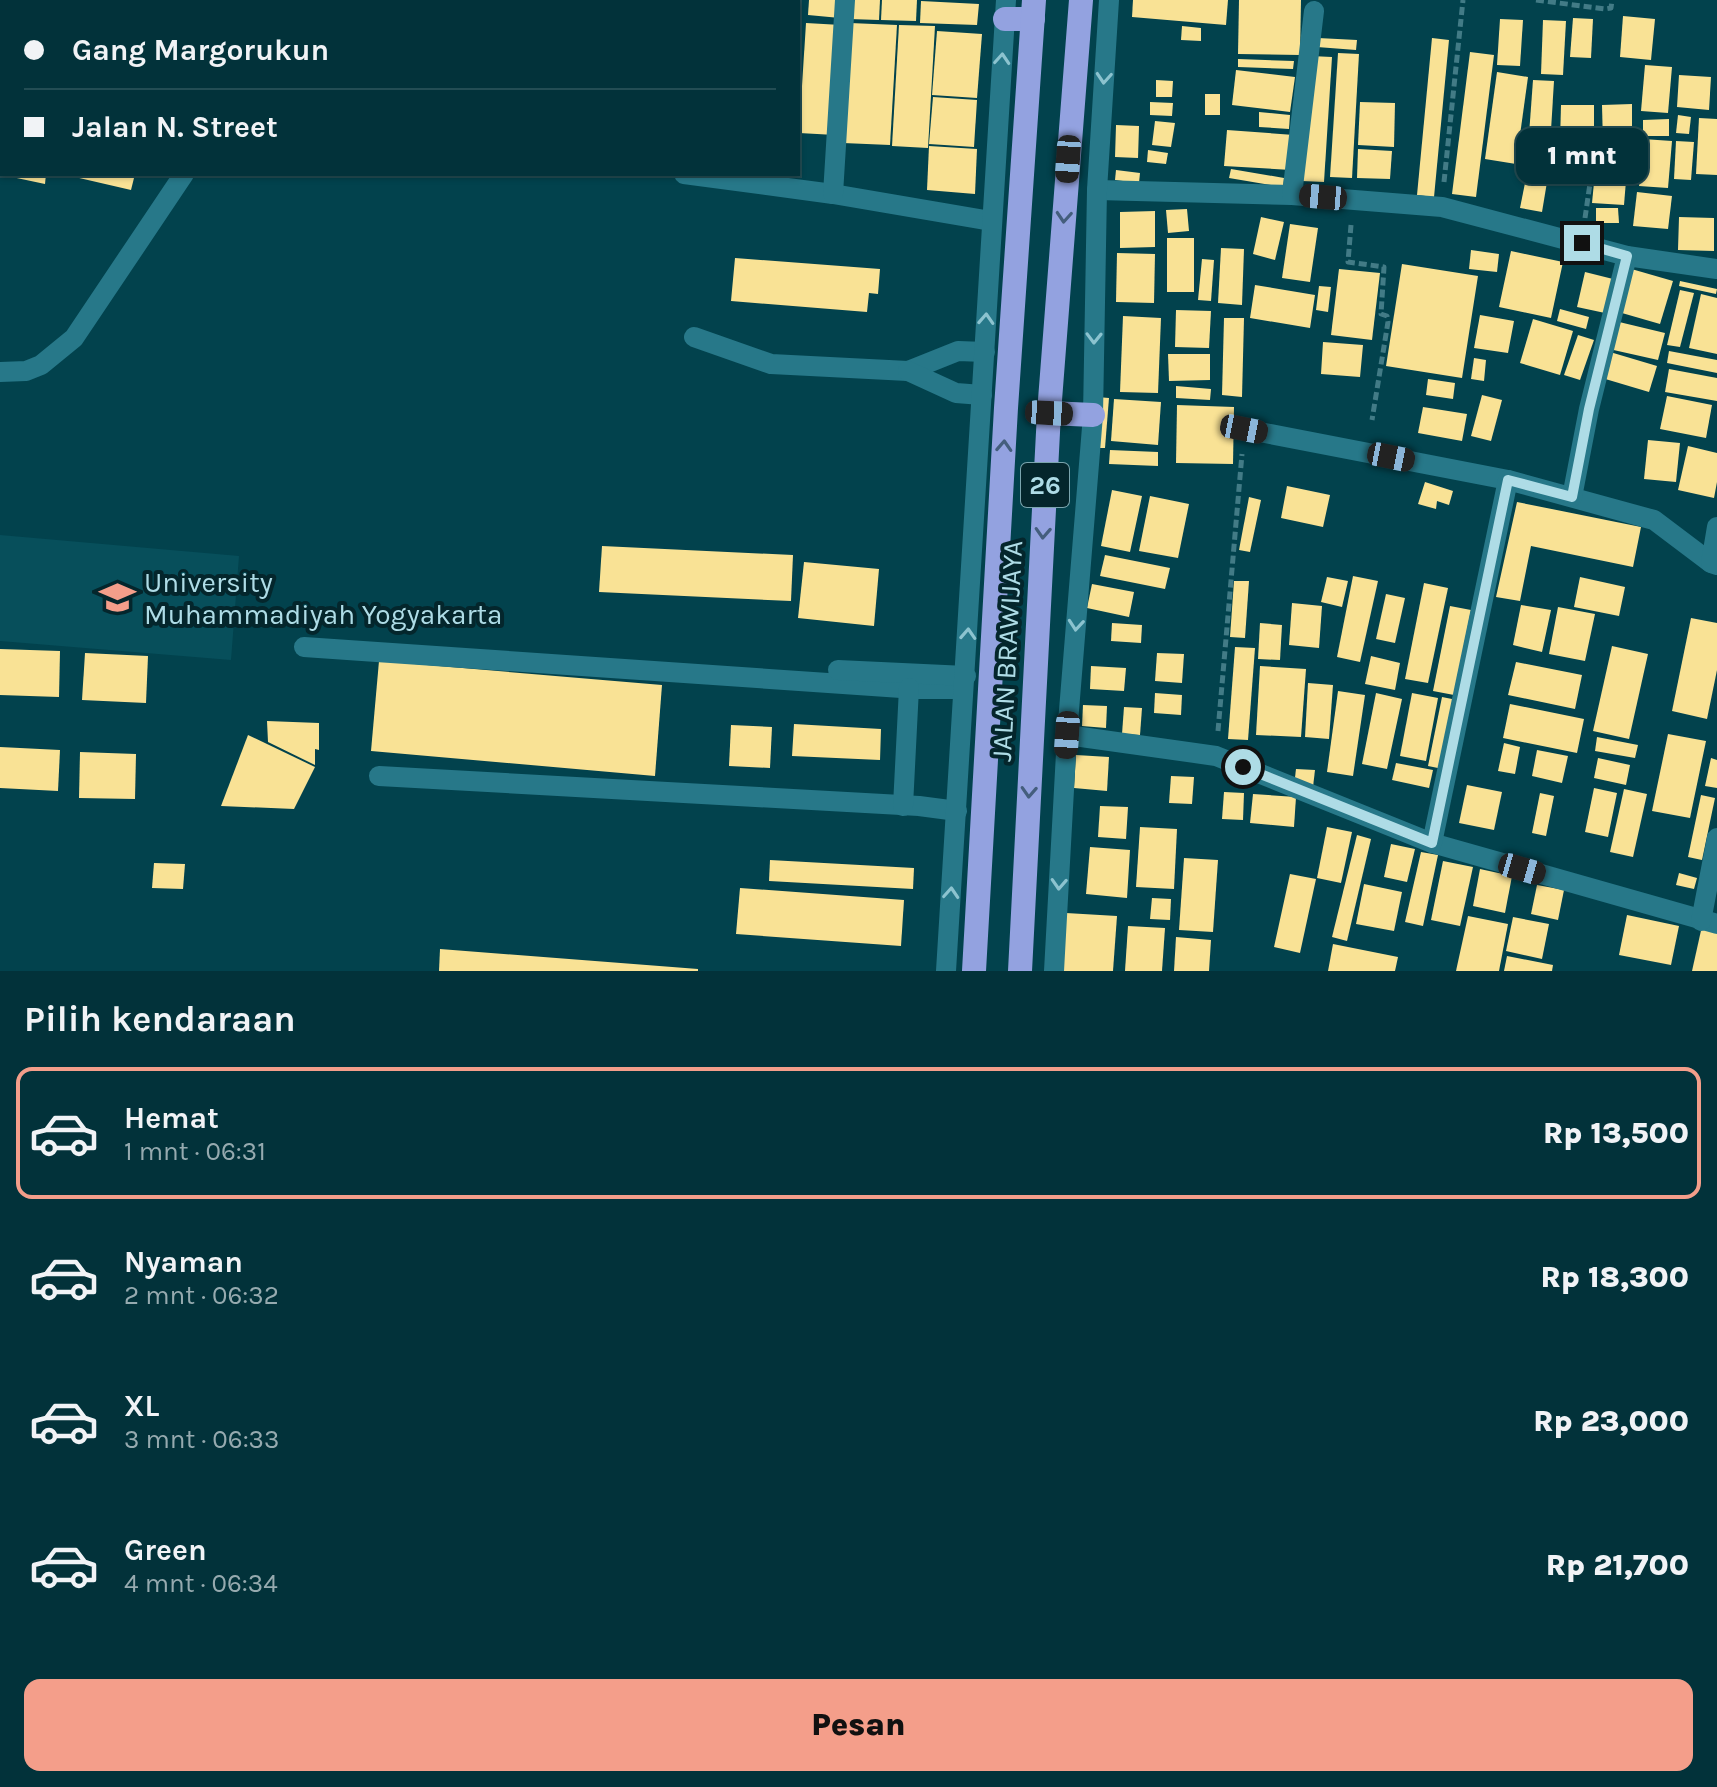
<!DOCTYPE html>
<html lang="id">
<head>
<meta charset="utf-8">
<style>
	body { margin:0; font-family:Karla,sans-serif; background:#103e45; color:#f1f3f6; height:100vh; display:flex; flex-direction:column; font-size:30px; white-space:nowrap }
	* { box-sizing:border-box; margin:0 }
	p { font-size:26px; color:#96aaaf }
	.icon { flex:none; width:44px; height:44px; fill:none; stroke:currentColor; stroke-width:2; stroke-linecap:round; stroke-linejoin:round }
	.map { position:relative; height:971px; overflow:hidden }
	.panel { display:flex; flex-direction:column; background:#02323a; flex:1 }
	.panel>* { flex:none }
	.banner { position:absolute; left:0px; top:0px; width:800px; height:176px; box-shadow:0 2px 6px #0004,0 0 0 2px #234d54; display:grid; align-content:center; height:176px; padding:0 24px; background:#02323a }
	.end { position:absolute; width:36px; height:36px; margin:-18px; border:10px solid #aedce6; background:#111; box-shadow:0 0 0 4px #111 }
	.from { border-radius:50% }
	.bubble { position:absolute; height:56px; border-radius:16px; background:#02323a; box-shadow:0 2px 6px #0004,0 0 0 2px #234d54; font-size:26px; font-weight:800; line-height:56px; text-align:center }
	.car { position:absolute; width:24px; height:48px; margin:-24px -12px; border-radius:10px; box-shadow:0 0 6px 2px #0007; background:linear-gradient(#222 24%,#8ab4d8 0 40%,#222 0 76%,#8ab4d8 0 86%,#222 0) }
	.banner b { display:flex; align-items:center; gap:28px; height:76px; font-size:30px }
	.banner b+b { border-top:2px solid #234d54 }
	.banner i { width:20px; height:20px; background:#f1f3f6 }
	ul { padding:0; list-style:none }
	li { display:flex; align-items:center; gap:24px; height:132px; margin:0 16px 12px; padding:0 8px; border:4px solid transparent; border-radius:16px }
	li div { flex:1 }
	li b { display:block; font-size:30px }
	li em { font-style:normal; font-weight:800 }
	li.active { border-color:#f49e8a }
	li>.icon { width:72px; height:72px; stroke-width:1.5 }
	h2 { padding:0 24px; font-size:36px; line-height:96px }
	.cta { display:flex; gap:16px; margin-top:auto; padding:16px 24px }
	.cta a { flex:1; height:92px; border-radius:16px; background:#f49e8a; color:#111; font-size:32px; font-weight:800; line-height:92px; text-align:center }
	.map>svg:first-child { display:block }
	.built { fill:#074f5b }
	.building { fill:#f9e295 }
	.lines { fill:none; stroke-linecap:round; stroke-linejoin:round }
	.path { stroke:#427b86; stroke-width:5; stroke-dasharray:8 4; stroke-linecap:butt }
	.minor { stroke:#277889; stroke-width:20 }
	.highway { stroke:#93a2e0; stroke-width:24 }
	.oneway { stroke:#8cc3cf }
	.oneway2 { stroke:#445e7d }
	.route { stroke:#aedce6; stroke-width:10 }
	.labels { text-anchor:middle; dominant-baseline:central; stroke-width:8; stroke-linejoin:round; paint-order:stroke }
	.shield { fill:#04262c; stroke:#7ba5ae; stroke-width:2 }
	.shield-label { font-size:26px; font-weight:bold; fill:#aedce6 }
	.poi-label { font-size:28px; fill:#aedce6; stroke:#04262c; text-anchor:start }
	.street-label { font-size:28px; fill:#aedce6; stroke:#04262c }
</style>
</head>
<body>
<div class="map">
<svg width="1717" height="971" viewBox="0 0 1717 971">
	<rect width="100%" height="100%" fill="#02424d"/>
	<polygon class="built" points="0,535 239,556 231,660 0,641"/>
	<g class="building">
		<polygon points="809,0 841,0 840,18 808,15"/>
		<polygon points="849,0 880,0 879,20 849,19"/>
		<polygon points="882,0 917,0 916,21 881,20"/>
		<polygon points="1133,0 1228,0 1226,25 1132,17"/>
		<polygon points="1239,0 1301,0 1300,55 1238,54"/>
		<polygon points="921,1 979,4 977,25 920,23"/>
		<polygon points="1623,16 1655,19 1651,60 1620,57"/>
		<polygon points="1573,18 1593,19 1591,58 1570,57"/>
		<polygon points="1500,19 1523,20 1520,66 1497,65"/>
		<polygon points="1543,20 1566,21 1563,75 1541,74"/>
		<polygon points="806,23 841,25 835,135 799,133"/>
		<polygon points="850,23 897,25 890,145 843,143"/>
		<polygon points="899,25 935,26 928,148 892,146"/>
		<polygon points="1182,26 1201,28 1201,41 1181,40"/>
		<polygon points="937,31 982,34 977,98 932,95"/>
		<polygon points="1318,38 1357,40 1356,50 1317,47"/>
		<polygon points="1432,38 1449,40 1434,197 1417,195"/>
		<polygon points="1470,52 1494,55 1476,197 1452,194"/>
		<polygon points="1338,53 1359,54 1352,178 1330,177"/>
		<polygon points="1311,56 1332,57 1324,182 1302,181"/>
		<polygon points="1238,59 1294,61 1293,69 1238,67"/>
		<polygon points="1645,65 1672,67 1668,113 1641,111"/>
		<polygon points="1236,70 1295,77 1290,112 1232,105"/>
		<polygon points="1497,72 1528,77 1516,164 1485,159"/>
		<polygon points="1679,75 1711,77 1709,110 1677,107"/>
		<polygon points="1156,80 1173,81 1172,97 1156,97"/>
		<polygon points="1533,80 1554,81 1549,163 1527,162"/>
		<rect x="1205" y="94" width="15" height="21"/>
		<polygon points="933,97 977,100 974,147 929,144"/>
		<polygon points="1150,102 1173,103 1172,116 1150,115"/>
		<polygon points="1360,102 1395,103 1394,147 1358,145"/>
		<polygon points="1632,104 1632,144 1603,144 1602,105"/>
		<polygon points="1561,105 1594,105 1594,143 1560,142"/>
		<polygon points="1259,112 1290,115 1289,129 1259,127"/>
		<polygon points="1678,115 1691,117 1689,134 1676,133"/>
		<polygon points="1699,118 1717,119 1717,175 1696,174"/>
		<polygon points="1669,119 1669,136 1643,136 1643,120"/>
		<polygon points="1155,121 1175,123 1171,147 1152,145"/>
		<polygon points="1116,125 1139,126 1138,158 1115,157"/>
		<polygon points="1227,130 1294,135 1291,170 1224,166"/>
		<polygon points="1643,139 1672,141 1668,188 1639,186"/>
		<polygon points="1676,141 1694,142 1691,180 1674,179"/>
		<polygon points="929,146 977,149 975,194 927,190"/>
		<polygon points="1570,148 1590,148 1590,156 1570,157"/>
		<polygon points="1358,149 1392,151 1390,179 1357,178"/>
		<polygon points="1148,150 1168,153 1166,164 1147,162"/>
		<polygon points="1597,152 1628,156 1624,205 1592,203"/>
		<polygon points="1560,161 1584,161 1583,186 1559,185"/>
		<polygon points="1231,169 1284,178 1283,187 1229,178"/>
		<polygon points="1116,170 1140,173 1139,183 1115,180"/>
		<polygon points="13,174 46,174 45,184 12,177"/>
		<polygon points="62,174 135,174 131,190"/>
		<polygon points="1526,178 1547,182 1542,212 1520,208"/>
		<polygon points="1637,192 1672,196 1668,229 1633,226"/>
		<polygon points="1596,208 1618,208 1619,223 1596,223"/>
		<polygon points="1187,209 1189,231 1168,233 1166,210"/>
		<polygon points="1155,211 1155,247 1120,248 1120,212"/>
		<polygon points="1261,217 1284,222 1275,260 1253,254"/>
		<polygon points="1679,217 1714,218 1714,251 1678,250"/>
		<polygon points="1290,224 1318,228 1310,282 1282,278"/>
		<rect x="1167" y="238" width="27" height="54"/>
		<polygon points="1221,248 1244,249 1242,305 1218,303"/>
		<polygon points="1471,250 1499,254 1497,272 1469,269"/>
		<polygon points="1511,251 1563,262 1551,318 1499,307"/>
		<polygon points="1117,253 1155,254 1154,303 1116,302"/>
		<polygon points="735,258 880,269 878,294 869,293 867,312 731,301"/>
		<polygon points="1202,259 1214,260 1211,301 1198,300"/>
		<polygon points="1402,264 1478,276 1462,378 1386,366"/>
		<polygon points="1628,268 1673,281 1660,324 1615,311"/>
		<polygon points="1339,269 1380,273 1372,340 1331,335"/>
		<polygon points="1585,272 1613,279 1605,313 1577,307"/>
		<polygon points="1680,281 1717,289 1716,294 1679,286"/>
		<polygon points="1255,285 1315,295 1310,328 1250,318"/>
		<polygon points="1319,286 1331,287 1328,312 1316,310"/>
		<polygon points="1680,290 1694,293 1680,347 1667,345"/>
		<polygon points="1701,294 1717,298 1717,354 1689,348"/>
		<polygon points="1560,309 1589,317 1586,329 1557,321"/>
		<polygon points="1176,310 1211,311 1209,348 1175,347"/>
		<polygon points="1480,315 1514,321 1508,353 1474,348"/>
		<polygon points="1123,316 1161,318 1158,393 1120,392"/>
		<polygon points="1224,318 1244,318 1242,397 1222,395"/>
		<polygon points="1533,319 1573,331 1560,375 1520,363"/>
		<polygon points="1615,321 1665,333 1658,360 1609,349"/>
		<polygon points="1578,335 1594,340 1580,380 1564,375"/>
		<polygon points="1323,342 1363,345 1360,377 1321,374"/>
		<polygon points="1669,351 1717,360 1717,373 1667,363"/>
		<polygon points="1610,352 1657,366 1649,392 1602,378"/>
		<polygon points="1168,354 1210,354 1210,380 1169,381"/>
		<polygon points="1474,358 1486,360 1484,381 1471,379"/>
		<polygon points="1669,369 1717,378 1717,401 1665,392"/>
		<polygon points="1428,379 1455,383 1453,399 1426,395"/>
		<polygon points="1176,386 1211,389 1210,400 1176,398"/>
		<polygon points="1482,395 1502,400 1491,441 1471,436"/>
		<polygon points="1667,396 1712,405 1706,438 1660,429"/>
		<polygon points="1097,397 1109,398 1105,448 1093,448"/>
		<polygon points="1114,399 1161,402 1158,445 1111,441"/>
		<polygon points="1177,405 1234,407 1233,464 1176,463"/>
		<polygon points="1423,407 1467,414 1462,441 1418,433"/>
		<polygon points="1648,440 1680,443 1676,482 1644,479"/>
		<polygon points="1688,446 1717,453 1717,482 1714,498 1678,490"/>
		<polygon points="1110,450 1158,452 1158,466 1109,464"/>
		<polygon points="1425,482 1453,491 1449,505 1437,501 1436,509 1418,504"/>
		<polygon points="1287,486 1330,495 1323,527 1281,518"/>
		<polygon points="1112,490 1142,496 1130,552 1101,546"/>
		<polygon points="1150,496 1189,504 1178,558 1139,551"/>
		<polygon points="1249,497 1261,500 1250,552 1239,550"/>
		<polygon points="1517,502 1641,527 1633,567 1531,546 1520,601 1496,597"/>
		<polygon points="602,546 793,555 791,601 599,592"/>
		<polygon points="1105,555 1170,568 1165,589 1100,576"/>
		<polygon points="804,562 879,569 874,626 798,618"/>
		<polygon points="1353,576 1378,581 1360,662 1337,657"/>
		<polygon points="1327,577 1348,581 1342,607 1321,602"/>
		<polygon points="1580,577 1625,587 1619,616 1574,607"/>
		<polygon points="1234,581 1249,581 1245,638 1230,637"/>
		<polygon points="1424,583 1448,588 1428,683 1405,679"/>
		<polygon points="1092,584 1134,592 1129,617 1087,608"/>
		<polygon points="1386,594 1405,598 1395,643 1376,639"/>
		<polygon points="1292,603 1322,606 1319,648 1289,645"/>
		<polygon points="1521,605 1551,610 1542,652 1513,645"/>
		<polygon points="1450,606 1471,610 1454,695 1433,691"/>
		<polygon points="1558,607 1595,614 1585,661 1549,654"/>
		<polygon points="1691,618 1717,623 1717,670 1707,719 1672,711"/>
		<polygon points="1112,623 1142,625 1141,643 1111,641"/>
		<polygon points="1260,623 1282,625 1280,660 1258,659"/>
		<polygon points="1612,646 1648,654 1629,739 1593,731"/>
		<polygon points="1235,647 1255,648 1248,740 1228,739"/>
		<polygon points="0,649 60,651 59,697 0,695"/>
		<polygon points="85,653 148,656 146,703 82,700"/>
		<polygon points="1157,653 1184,654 1182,683 1155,681"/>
		<polygon points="1371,656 1400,663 1395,690 1365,684"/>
		<polygon points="379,661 662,685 655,776 371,751"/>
		<polygon points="1516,662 1582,675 1575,709 1508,695"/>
		<polygon points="1091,666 1126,668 1124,691 1090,689"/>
		<polygon points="1260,666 1306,669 1301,737 1256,735"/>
		<polygon points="1308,683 1333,685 1329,739 1305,737"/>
		<polygon points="1338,691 1365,695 1353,776 1327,772"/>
		<polygon points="1155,693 1182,695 1181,715 1154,713"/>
		<polygon points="1376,693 1402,699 1387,769 1362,764"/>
		<polygon points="1412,693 1438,698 1426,761 1400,756"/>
		<polygon points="1442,697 1457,700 1443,769 1428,766"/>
		<polygon points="1510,704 1584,719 1577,753 1503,738"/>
		<polygon points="1083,705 1107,706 1106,728 1082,726"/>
		<polygon points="1124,707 1142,708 1140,735 1122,734"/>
		<polygon points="267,721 319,723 319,750 315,749 315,765 268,742"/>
		<polygon points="794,724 881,729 880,760 792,756"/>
		<polygon points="731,725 772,727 770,768 729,766"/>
		<polygon points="1668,734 1706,741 1690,818 1652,811"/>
		<polygon points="248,735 315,767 294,809 221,806"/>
		<polygon points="1597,737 1638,745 1635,758 1595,751"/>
		<polygon points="1504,743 1520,747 1515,774 1498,771"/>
		<polygon points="0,747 60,750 58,791 0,788"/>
		<polygon points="1537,750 1568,756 1562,783 1532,776"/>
		<polygon points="80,752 136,754 135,799 79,798"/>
		<polygon points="1076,755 1109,757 1107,791 1074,788"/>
		<polygon points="1598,758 1630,765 1626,785 1594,778"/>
		<polygon points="1711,758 1717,760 1717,788 1705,786"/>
		<polygon points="1396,763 1433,770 1429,788 1392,780"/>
		<polygon points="1296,769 1315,770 1313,787 1294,786"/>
		<polygon points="1171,776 1194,777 1192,804 1169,803"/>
		<polygon points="1467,785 1502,792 1494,830 1459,823"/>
		<polygon points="1594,788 1617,793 1608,837 1585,832"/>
		<polygon points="1624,789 1647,794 1633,857 1610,852"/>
		<polygon points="1224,792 1244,793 1243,820 1222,819"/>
		<polygon points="1540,793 1554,796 1546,836 1532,833"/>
		<polygon points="1253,794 1296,797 1294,827 1250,823"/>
		<polygon points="1701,795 1715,798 1702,860 1688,857"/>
		<polygon points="1100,806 1128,807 1126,839 1098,837"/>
		<polygon points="1140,827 1177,829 1174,889 1136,887"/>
		<polygon points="1327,827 1352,832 1341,883 1317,878"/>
		<polygon points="1357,835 1371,839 1347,941 1332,937"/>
		<polygon points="1391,844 1415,849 1407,882 1384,877"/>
		<polygon points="1090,847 1130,850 1127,898 1086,894"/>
		<polygon points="1421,852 1438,855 1423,926 1405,922"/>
		<polygon points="1184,858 1218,860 1213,932 1179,930"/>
		<polygon points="770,860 914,868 913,889 769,881"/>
		<polygon points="1443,861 1473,867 1460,926 1431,920"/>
		<polygon points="154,863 185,864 183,889 152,888"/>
		<polygon points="1480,869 1512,876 1505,913 1473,906"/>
		<polygon points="1679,873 1697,878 1694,889 1676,885"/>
		<polygon points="1290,874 1316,879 1300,953 1274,947"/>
		<polygon points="1364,884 1402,892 1394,931 1356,924"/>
		<polygon points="1537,885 1564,890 1558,920 1531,914"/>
		<polygon points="740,888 904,900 901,946 736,934"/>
		<polygon points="1152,898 1171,899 1170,920 1150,919"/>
		<polygon points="1066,913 1117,916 1113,971 1062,971"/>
		<polygon points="1627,915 1679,926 1671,965 1619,955"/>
		<polygon points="1468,916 1508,924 1499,971 1456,971"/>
		<polygon points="1513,917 1549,924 1542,959 1506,951"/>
		<polygon points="1128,926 1165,928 1162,971 1125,971"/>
		<polygon points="1702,926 1717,929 1717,971 1692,971"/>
		<polygon points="1176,937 1211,940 1209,971 1174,971"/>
		<polygon points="1333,944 1398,957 1395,971 1328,971"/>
		<polygon points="440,949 698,969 698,971 439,971"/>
		<polygon points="1507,956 1553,965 1552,971 1504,971"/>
	</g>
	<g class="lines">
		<g class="path">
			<polyline points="1536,0 1605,9 1611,8 1612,0"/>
			<polyline points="1444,182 1463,0"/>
			<polyline points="1585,218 1595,149"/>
			<polyline points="1351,225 1348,262 1384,267 1381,314 1387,316 1388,322 1372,420"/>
			<polyline points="1218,731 1242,454"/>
		</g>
		<g class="minor">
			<polyline points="215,2 215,0"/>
			<polyline points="544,2 544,0"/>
			<polyline points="0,92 2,92"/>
			<polyline points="684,174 833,194 991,221"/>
			<polyline points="1097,190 1292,195 1442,207 1627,256 1717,269"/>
			<polyline points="833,194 845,0"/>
			<polyline points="1292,195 1314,11"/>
			<polyline points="694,337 771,364 908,371 958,351 985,352"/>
			<polyline points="908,371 956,393 982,395"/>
			<polyline points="0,372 26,371 41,365 74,338 184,174"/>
			<polyline points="1244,429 1508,480 1654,520 1711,563 1717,565"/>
			<polyline points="1572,497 1589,409 1627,256"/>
			<polyline points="1711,563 1717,527"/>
			<polyline points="304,647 916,689 962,689"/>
			<polyline points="838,670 966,676"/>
			<polyline points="1067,735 1216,756 1432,843 1717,924"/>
			<polyline points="379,776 919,806 957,811"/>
			<polyline points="903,806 909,688"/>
			<polyline points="1432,843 1508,480"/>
			<polyline points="1701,921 1717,838"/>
			<polyline points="946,971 1006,0"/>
			<polyline points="1054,971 1067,735 1093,415 1097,190 1109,0"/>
		</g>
		<g class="highway">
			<polyline points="1005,19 1033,19"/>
			<polyline points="1049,413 1093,415"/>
			<polyline points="974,971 1006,408 1034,0"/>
			<polyline points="1020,971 1049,413 1081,0"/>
		</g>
	</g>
	<defs><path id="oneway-chevron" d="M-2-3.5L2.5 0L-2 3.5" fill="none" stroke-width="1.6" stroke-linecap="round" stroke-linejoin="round" transform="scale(2)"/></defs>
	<g class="oneway">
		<use href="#oneway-chevron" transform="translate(1002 59) rotate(-86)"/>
		<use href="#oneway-chevron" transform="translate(1104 78) rotate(94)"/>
		<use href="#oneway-chevron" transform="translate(986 319) rotate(-87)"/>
		<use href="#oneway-chevron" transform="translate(1094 338) rotate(91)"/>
		<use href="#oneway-chevron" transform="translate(1076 625) rotate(95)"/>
		<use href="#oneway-chevron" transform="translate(968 634) rotate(-87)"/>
		<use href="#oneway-chevron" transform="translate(1059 884) rotate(93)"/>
		<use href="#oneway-chevron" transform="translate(951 893) rotate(-86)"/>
	</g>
	<g class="oneway2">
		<use href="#oneway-chevron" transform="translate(1064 217) rotate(94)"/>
		<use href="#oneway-chevron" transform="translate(1004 446) rotate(-87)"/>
		<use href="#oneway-chevron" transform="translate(1043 533) rotate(93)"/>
		<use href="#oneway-chevron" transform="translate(1029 792) rotate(93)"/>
	</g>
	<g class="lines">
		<polyline class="route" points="1243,767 1432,843 1508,480 1572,497 1589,409 1627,256 1582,243"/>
	</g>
	<defs>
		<symbol id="university-bare" viewBox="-9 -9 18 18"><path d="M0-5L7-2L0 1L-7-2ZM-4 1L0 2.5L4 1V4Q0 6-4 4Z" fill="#f49e8a" stroke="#04262c" stroke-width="2.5" paint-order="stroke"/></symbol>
	</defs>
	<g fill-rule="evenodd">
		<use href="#university-bare" x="92" y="572" width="51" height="51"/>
	</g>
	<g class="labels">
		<rect class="shield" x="1021" y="463" width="48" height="44" rx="6"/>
		<g class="shield-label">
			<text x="1045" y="485">26</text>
		</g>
		<g class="poi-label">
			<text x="144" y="582">University<tspan x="144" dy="32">Muhammadiyah Yogyakarta</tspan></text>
		</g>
		<g class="street-label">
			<text transform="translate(1007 651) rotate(-87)">JALAN BRAWIJAYA</text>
		</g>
	</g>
</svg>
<i class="end from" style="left:1243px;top:767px"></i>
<i class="end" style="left:1582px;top:243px"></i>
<div class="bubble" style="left:1516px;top:128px;width:132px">1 mnt</div>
<i class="car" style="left:1068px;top:159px;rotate:184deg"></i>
<i class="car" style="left:1323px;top:197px;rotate:275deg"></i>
<i class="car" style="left:1049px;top:413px;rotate:93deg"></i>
<i class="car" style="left:1244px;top:429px;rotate:101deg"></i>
<i class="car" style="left:1391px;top:457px;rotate:101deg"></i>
<i class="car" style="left:1067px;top:735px;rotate:184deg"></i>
<i class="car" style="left:1522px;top:869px;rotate:106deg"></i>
<div class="banner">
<b><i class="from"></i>Gang Margorukun</b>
<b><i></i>Jalan N. Street</b>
</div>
</div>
<section class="panel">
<h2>Pilih kendaraan</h2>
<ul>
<li class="active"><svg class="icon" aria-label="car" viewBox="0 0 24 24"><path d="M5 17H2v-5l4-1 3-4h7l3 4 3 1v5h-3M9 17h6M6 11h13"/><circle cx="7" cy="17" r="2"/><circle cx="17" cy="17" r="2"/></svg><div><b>Hemat</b><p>1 mnt · 06:31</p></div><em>Rp 13,500</em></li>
<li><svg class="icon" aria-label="car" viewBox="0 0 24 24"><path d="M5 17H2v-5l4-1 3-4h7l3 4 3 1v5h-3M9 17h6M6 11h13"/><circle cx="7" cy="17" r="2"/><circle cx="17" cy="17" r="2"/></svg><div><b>Nyaman</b><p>2 mnt · 06:32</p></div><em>Rp 18,300</em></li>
<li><svg class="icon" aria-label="car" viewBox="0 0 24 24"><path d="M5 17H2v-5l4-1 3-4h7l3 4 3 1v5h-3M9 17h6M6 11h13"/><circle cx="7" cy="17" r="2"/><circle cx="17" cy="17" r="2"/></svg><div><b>XL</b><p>3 mnt · 06:33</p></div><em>Rp 23,000</em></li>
<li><svg class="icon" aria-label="car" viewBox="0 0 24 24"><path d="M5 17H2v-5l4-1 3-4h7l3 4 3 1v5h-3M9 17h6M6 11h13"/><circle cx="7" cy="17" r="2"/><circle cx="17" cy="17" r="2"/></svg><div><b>Green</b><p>4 mnt · 06:34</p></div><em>Rp 21,700</em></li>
</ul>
<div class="cta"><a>Pesan</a></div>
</section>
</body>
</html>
